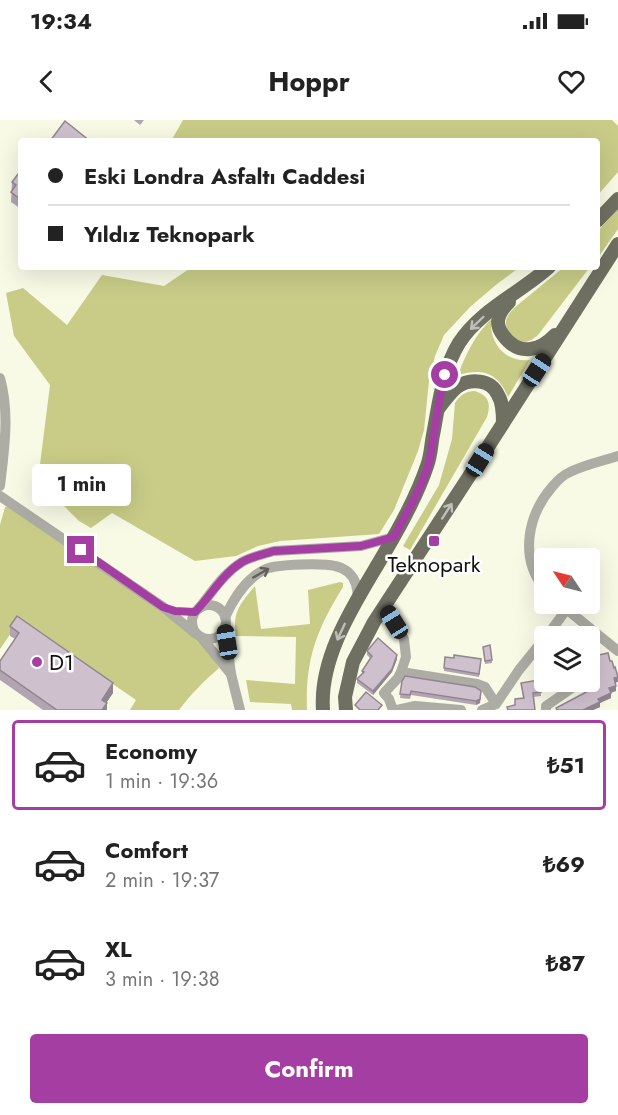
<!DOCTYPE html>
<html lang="en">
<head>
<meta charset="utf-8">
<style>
	body { margin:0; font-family:Jost,sans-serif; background:#f2f2f2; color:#222; height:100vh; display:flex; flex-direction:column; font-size:22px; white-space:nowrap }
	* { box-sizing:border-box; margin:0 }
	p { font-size:20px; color:#767676 }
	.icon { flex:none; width:33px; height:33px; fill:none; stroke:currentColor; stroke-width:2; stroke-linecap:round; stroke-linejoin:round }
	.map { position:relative; height:590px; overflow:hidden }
	.drawer { display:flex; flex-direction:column; background:#fff; flex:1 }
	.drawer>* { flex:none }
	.top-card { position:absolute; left:18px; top:18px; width:582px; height:132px; border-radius:6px; box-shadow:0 6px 24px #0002; display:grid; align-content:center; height:132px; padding:0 30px; background:#fff }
	.needle { width:39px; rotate:305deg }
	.buttons { position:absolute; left:534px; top:428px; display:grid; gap:12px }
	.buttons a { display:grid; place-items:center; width:66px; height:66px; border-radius:6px; background:#fff; box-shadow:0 6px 24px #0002; font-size:30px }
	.end { position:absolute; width:27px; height:27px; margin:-14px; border:8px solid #a43ea2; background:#fff; box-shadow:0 0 0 3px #fff }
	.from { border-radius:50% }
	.bubble { position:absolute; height:42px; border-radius:6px; background:#fff; box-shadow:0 6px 24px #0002; font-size:20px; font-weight:700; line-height:42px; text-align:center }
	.car { position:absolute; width:18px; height:36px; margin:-18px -9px; border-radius:8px; box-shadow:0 0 4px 2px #0007; background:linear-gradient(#222 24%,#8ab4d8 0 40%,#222 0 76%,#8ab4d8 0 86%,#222 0) }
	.top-card b { display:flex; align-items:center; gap:21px; height:57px; font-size:22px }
	.top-card b+b { border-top:2px solid #e0e0e0 }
	.top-card i { width:15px; height:15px; background:#222 }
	ul { padding:10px 0 0; list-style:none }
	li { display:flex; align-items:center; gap:18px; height:90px; margin:0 12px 9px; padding:0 18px; border:3px solid transparent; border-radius:6px }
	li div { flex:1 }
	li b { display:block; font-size:22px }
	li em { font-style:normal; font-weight:700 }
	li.selected { border-color:#a43ea2 }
	li>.icon { width:54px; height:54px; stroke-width:1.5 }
	.cta { display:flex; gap:12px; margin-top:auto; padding:12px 30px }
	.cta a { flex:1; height:69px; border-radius:6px; background:#a43ea2; color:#fff; font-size:24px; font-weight:700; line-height:69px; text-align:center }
	.status { display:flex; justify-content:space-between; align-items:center; height:42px; padding:0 30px; background:#fff; direction:ltr }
	.status svg { height:16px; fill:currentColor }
	header { display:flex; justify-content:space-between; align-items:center; height:78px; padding:0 30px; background:#fff; font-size:27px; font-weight:700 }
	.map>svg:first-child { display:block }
	.green { fill:#c8cc87 }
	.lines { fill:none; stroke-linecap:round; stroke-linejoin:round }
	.minor { stroke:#adada5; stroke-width:10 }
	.major { stroke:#6f7061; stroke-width:14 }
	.wall { fill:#b2a5b1 }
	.shaded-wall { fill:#918690 }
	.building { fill:#cfc0ce; stroke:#918690; stroke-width:1.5 }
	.oneway { stroke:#bebfb8 }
	.oneway2 { stroke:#606058 }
	.route { stroke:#a43ea2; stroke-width:8 }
	.poi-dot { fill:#a43ea2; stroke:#fff; stroke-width:2 }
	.labels { text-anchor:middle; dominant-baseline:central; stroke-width:5; stroke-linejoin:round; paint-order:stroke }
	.poi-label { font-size:22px; fill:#12120c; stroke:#fff }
</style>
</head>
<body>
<div class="status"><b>19:34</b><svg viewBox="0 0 49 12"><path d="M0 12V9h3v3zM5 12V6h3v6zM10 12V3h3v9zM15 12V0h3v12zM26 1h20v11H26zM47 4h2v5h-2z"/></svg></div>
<header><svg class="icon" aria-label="back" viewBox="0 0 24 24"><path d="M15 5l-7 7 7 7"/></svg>Hoppr<svg class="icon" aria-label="heart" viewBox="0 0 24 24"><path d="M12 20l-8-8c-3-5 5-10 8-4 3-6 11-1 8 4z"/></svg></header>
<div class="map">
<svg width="618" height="590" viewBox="0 0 618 590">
	<rect width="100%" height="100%" fill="#f8fae6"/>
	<g class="green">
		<polygon points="183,0 612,0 618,6 618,52 597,76 597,21 171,21"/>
		<polygon points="618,89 618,109 597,139 597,112"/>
		<polygon points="192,147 520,147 497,164 470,187 444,215 435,236 429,261 424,310 418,331 394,390 379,414 280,421 258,426 236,436 195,441 112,393 91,408 79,401 38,360 50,265 14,216 6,173 23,168 67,205 102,155 164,166"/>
		<path d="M564 147H590L538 215C534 218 530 222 524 222 514 222 505 211 506 201 507 195 511 192 514 188Z"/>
		<path d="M491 199C489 224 506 243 530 240L508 277C498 253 483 248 458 255 467 232 474 217 491 199Z"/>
		<path d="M475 271C489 276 491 283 487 297L410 430 403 426 439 365 452 319 455 283C460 275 466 271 475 271Z"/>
		<path d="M10 386 117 460 201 520 219 548C204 561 191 574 179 590H130L136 580 20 500 0 529V405L5 387Z"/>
		<path d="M340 462 343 463V467C317 509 305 539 307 590H292L291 584 250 582 246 560 295 564 296 517 236 516C232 492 240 484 255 466L261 509 310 504 308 470Z"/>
	</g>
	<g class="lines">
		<g class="minor">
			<path d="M0 258C10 293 4 331 0 366"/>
			<polyline points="0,376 163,487 196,514"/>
			<path d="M544 468C519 437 528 395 552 367 557 361 563 355 570 352 584 345 602 341 618 336"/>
			<polyline points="559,483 618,531"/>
			<circle cx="209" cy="502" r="17"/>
			<polyline points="384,486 404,519 406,537 401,552 398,558 384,573 389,579 393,590"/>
			<path d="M199 488C212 472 224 453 242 442 251 437 263 434 274 431L361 426 394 417"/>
			<path d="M225 497C234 478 246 458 266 449 278 444 323 443 335 446 340 447 344 449 348 452 356 459 357 467 358 477"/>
			<polyline points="225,508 231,554 240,590"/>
			<polyline points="547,516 566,490"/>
			<polyline points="201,517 231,554"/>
			<polyline points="401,552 477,564 485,567 496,584"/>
			<polyline points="397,590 415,586 461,590"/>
			<polyline points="482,590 496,584 519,550 544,519"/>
			<polyline points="546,590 546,586 572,568 571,561"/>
		</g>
		<g class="major">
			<polyline points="597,101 618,79"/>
			<path d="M509 182C504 187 498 194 498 202 498 207 500 211 503 215 518 236 539 232 555 215"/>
			<path d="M438 289C444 281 450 273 457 267 470 258 491 259 498 275 503 283 503 294 503 303"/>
			<path d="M323 590C319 534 358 479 385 432 401 405 417 376 427 346 431 336 431 325 433 315 439 284 442 251 459 223 480 190 520 173 549 147"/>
			<polyline points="346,590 345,577 353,542 374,502 468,358 618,124"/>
		</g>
	</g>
	<g class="wall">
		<polygon points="134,0 144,0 140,5"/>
		<polygon points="21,50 21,89 11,82 12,62"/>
		<polygon points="10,506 113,573 106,583 107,590 43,590 0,560 0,541 15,519 10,516"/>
		<polygon points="483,527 492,540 492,543 485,544"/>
		<polygon points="367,531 397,539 392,552 373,575 357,563 357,559 362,554 362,551 370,538 367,535"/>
		<polygon points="599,535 618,562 615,562 616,571 611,573 611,578 600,583 600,587 593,590 556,590 556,588 589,571 587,562 582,563 582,561 590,561"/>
		<polygon points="445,537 481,543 479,557 444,551"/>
		<polygon points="535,538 544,561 556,561 556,564 549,565 549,571 541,572 541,576 533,577 535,590 507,590 507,587 515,585 515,579 523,578 521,563 538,560"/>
		<polygon points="402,561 481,575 480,583 476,585 411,575 410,579 400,578"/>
	</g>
	<g class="shaded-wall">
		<polygon points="397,535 397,539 392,552 373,575 373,571"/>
		<polygon points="618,557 618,562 614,563 614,558"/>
		<polygon points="113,563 113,573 102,589 102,580"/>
		<polygon points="616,566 616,571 609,573 609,568"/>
		<polygon points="481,571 480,583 476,585 476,581"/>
		<polygon points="611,573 611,578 600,583 600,587 593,590 583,590 598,579"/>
		<polygon points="107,583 107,590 102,590"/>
	</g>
	<g class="building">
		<polygon points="65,1 90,21 50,21"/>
		<polygon points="21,50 21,80 11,72 16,65 12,62"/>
		<polygon points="17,496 113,563 102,580 107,583 102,590 57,590 0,550 0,541 19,513 10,506"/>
		<polygon points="585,511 587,516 572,516 572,515"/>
		<polygon points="378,518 397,535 392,549 373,571 357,559 364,552 362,551 372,536 367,531"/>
		<polygon points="590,519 592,519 599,535 608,533 610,541 612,541 614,548 615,547 618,557 614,558 616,566 609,568 611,573 598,579 600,582 583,590 557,590 556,588 590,570 588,561 590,561"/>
		<polygon points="490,525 492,540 485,541 483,527"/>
		<polygon points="544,533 544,561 548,561 549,567 540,568 541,572 533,573 535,590 508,590 507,587 515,585 515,579 524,578 521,563 539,560 535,538 538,534"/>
		<polygon points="454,535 481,539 479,554 444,548 445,537 454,538"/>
		<polygon points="405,556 475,567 481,571 480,579 476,581 411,571 410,575 400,574 402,561"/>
		<polygon points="366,572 382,585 378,590 360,590 355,585"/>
	</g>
	<defs><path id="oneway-shaft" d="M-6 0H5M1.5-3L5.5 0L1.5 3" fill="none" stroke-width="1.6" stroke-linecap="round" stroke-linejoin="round" transform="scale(1.5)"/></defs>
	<g class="oneway">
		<use href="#oneway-shaft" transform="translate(477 203) rotate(136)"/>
		<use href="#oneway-shaft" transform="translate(447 391) rotate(-57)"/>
		<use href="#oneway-shaft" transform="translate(341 512) rotate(115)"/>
	</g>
	<use class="oneway2" href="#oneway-shaft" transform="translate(261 453) rotate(-30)"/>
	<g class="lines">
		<path class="route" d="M81 430 163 487 175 491 195 492C211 476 221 455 242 442 251 437 263 434 274 431L361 426 394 417C406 393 422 368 429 342 435 313 437 284 445 255"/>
	</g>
	<g class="poi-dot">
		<rect x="428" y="415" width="12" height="12" rx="3"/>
		<circle cx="37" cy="542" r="6"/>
	</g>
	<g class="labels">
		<g class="poi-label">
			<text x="434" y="444">Teknopark</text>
			<text x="49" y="542" text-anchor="start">D1</text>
		</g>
	</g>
</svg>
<div class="buttons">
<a><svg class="needle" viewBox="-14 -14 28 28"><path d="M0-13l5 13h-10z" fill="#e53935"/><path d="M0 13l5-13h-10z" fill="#767676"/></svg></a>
<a><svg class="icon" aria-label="layers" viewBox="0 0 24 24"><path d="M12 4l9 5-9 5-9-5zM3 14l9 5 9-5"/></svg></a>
</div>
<i class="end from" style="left:445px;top:255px"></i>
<i class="end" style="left:81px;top:430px"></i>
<div class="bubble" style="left:32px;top:344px;width:99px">1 min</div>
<i class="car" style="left:537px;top:250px;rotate:33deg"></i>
<i class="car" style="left:480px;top:340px;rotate:32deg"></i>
<i class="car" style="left:394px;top:502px;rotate:328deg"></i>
<i class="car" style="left:227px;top:522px;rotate:351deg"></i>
<div class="top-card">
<b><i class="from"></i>Eski Londra Asfaltı Caddesi</b>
<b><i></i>Yıldız Teknopark</b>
</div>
</div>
<section class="drawer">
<ul>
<li class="selected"><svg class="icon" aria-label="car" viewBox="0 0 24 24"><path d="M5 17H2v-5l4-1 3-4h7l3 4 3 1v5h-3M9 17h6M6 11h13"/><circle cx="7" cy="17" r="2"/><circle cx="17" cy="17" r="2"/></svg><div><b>Economy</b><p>1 min · 19:36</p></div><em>₺51</em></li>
<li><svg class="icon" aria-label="car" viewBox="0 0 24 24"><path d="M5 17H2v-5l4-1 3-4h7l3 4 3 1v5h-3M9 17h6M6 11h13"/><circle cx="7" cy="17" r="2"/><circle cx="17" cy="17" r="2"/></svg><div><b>Comfort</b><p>2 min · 19:37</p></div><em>₺69</em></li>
<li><svg class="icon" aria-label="car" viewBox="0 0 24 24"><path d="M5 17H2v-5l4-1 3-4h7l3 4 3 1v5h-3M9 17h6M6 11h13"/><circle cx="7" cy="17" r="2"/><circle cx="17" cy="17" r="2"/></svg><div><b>XL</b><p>3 min · 19:38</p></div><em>₺87</em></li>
</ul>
<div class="cta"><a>Confirm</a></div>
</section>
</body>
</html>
